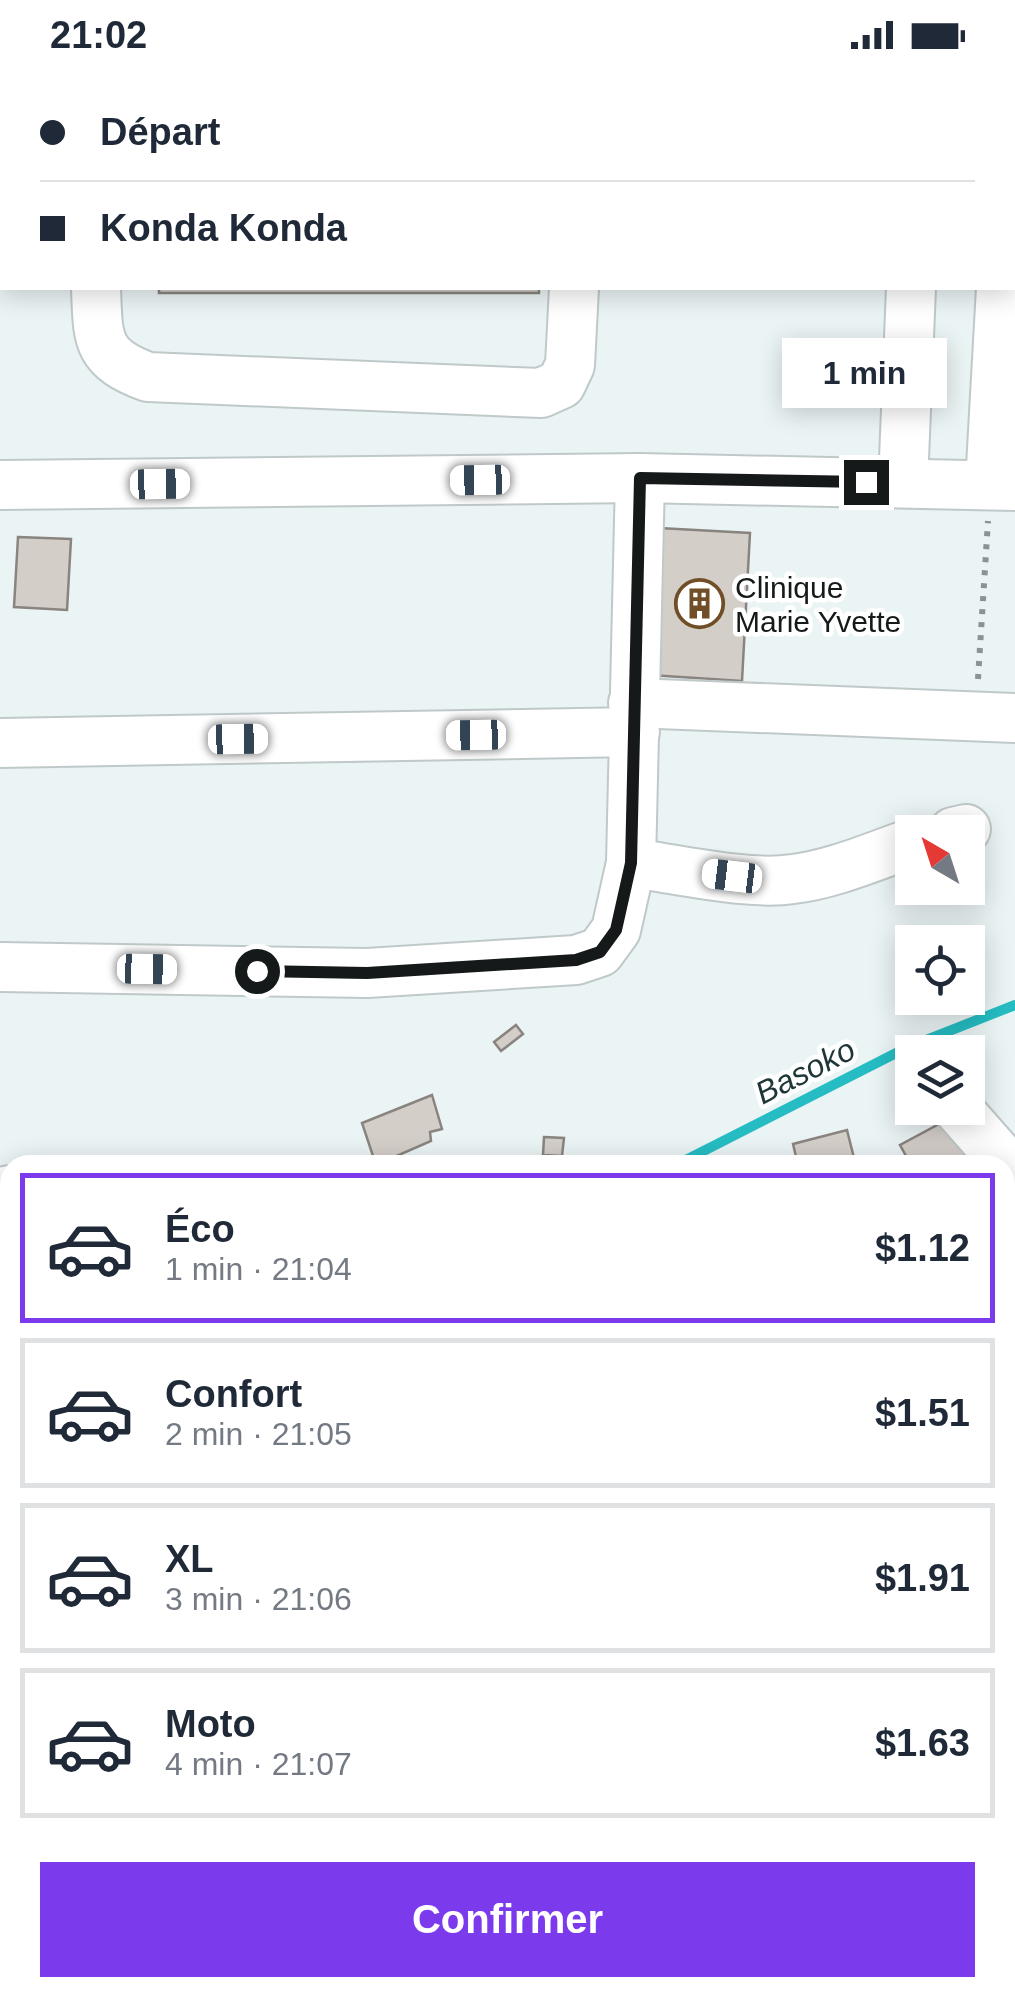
<!DOCTYPE html>
<html lang="fr">
<head>
<meta charset="utf-8">
<style>
	body { margin:0; font-family:Arial,sans-serif; background:#f6f6f7; color:#1f2937; height:100vh; display:flex; flex-direction:column; font-size:38px; white-space:nowrap }
	* { box-sizing:border-box; margin:0 }
	p { font-size:32px; color:#747a83 }
	.icon { flex:none; width:55px; height:55px; fill:none; stroke:currentColor; stroke-width:2; stroke-linecap:round; stroke-linejoin:round }
	.map { position:relative; flex:1; overflow:hidden }
	.sheet { position:absolute; left:0px; top:1085px; width:1015px; height:842px; display:flex; flex-direction:column; background:#fff; border-radius:30px 30px 0 0; box-shadow:0 5px 25px #0003 }
	.sheet>* { flex:none }
	.top-card { position:absolute; left:0px; top:0px; width:1015px; height:220px; box-shadow:0 5px 25px #0003; display:grid; align-content:center; height:220px; padding:0 40px; background:#fff }
	.needle { width:65px; rotate:321deg }
	.fabs { position:absolute; left:895px; top:745px; display:grid; gap:20px }
	.fabs a { display:grid; place-items:center; width:90px; height:90px; border-radius:0px; background:#fff; box-shadow:0 5px 25px #0003; font-size:50px }
	.end { position:absolute; width:45px; height:45px; margin:-22px; border:12px solid #151919; background:#fff; box-shadow:0 0 0 5px #fff }
	.from { border-radius:50% }
	.bubble { position:absolute; height:70px; border-radius:0px; background:#fff; box-shadow:0 5px 25px #0003; font-size:32px; font-weight:700; line-height:70px; text-align:center }
	.car { position:absolute; width:30px; height:60px; margin:-30px -15px; border-radius:12px; box-shadow:0 0 8px 2px #0007; background:linear-gradient(#fff 24%,#345 0 40%,#fff 0 76%,#345 0 86%,#fff 0) }
	.top-card b { display:flex; align-items:center; gap:35px; height:95px; font-size:38px }
	.top-card b+b { border-top:2px solid #e0e1e3 }
	.top-card i { width:25px; height:25px; background:#1f2937 }
	ul { padding:18px 0 0; list-style:none }
	li { display:flex; align-items:center; gap:30px; height:150px; margin:0 20px 15px; padding:0 20px; border:5px solid #e0e1e3; border-radius:0px }
	li div { flex:1 }
	li b { display:block; font-size:38px }
	li em { font-style:normal; font-weight:700 }
	li.current { border-color:#7c3aed }
	li>.icon { width:90px; height:90px; stroke-width:1.5 }
	.cta { display:flex; gap:20px; margin-top:auto; padding:20px 40px }
	.cta a { flex:1; height:115px; border-radius:0px; background:#7c3aed; color:#fff; font-size:40px; font-weight:700; line-height:115px; text-align:center }
	.status { display:flex; justify-content:space-between; align-items:center; height:70px; padding:0 50px; background:#fff; direction:ltr }
	.status svg { height:28px; fill:currentColor }
	.map>svg:first-child { display:block }
	.lines { fill:none; stroke-linecap:round; stroke-linejoin:round }
	.stream { stroke:#25bdc3; stroke-width:10 }
	.river { stroke:#25bdc3; stroke-width:60 }
	.building { fill:#d4cec9; stroke:#89847f; stroke-width:2.5 }
	.minor-casing { stroke:#c0c9c9; stroke-width:52 }
	.path { stroke:#8b9293; stroke-width:6; stroke-dasharray:5 8; stroke-linecap:butt }
	.minor { stroke:#fff; stroke-width:48 }
	.route { stroke:#151919; stroke-width:12 }
	.labels { text-anchor:middle; dominant-baseline:central; stroke-width:9; stroke-linejoin:round; paint-order:stroke }
	.poi-label { font-size:30px; fill:#151919; stroke:#fff; text-anchor:start }
	.water-label { font-size:32px; font-style:italic; fill:#1e3637; stroke:#fff }
</style>
</head>
<body>
<div class="status"><b>21:02</b><svg viewBox="0 0 49 12"><path d="M0 12V9h3v3zM5 12V6h3v6zM10 12V3h3v9zM15 12V0h3v12zM26 1h20v11H26zM47 4h2v5h-2z"/></svg></div>
<div class="map">
<svg width="1015" height="1926" viewBox="0 0 1015 1926">
	<rect width="100%" height="100%" fill="#ebf4f5"/>
	<g class="lines">
		<g class="stream">
			<polyline points="676,1095 906,978 1015,935"/>
			<polyline points="1005,1352 1015,1360"/>
		</g>
		<polyline class="river" points="0,1529 10,1523"/>
	</g>
	<g class="building">
		<polygon points="161,0 487,0 161,2"/>
		<polygon points="625,0 784,0 625,2"/>
		<rect x="159" y="218" width="380" height="5"/>
		<polygon points="659,458 750,463 742,611 650,605"/>
		<polygon points="18,467 71,469 67,540 14,537"/>
		<polygon points="516,955 523,964 501,981 494,972"/>
		<polygon points="432,1025 442,1059 430,1062 431,1071 376,1095 362,1053"/>
		<polygon points="954,1046 980,1095 911,1095 900,1075"/>
		<polygon points="847,1060 855,1092 798,1095 793,1074"/>
		<polygon points="544,1067 564,1068 562,1086 543,1085"/>
		<polygon points="1005,1176 1015,1186 1015,1211 1005,1220"/>
		<polygon points="10,1306 10,1381 6,1382 0,1359 0,1308"/>
		<polygon points="490,1918 540,1918 553,1926 485,1926"/>
		<polygon points="574,1918 607,1918 602,1926 579,1926 571,1922"/>
		<polygon points="936,1918 968,1918 972,1926 940,1926"/>
	</g>
	<g class="lines">
		<defs>
			<g id="minor">
				<polyline points="854,0 856,2"/>
				<polyline points="95,2 95,0"/>
				<polyline points="578,2 578,0"/>
				<polyline points="929,2 930,0"/>
				<polyline points="1012,94 1015,73"/>
				<polyline points="0,114 2,114"/>
				<path d="M96 218C98 268 95 288 148 307L541 323 561 314 570 295 574 218"/>
				<polyline points="903,413 911,218"/>
				<polyline points="0,415 640,408 1015,416"/>
				<polyline points="990,415 1001,218"/>
				<polyline points="633,633 1015,648"/>
				<polyline points="0,673 635,662"/>
				<polyline points="953,762 966,759"/>
				<path d="M631 793C678 799 748 816 793 809 834 804 874 786 912 773"/>
				<polyline points="0,897 367,903 576,890 600,882 616,860 631,793 640,408"/>
				<polyline points="957,1038 1015,1104"/>
				<polyline points="0,1122 10,1120"/>
				<polyline points="0,1243 10,1241"/>
				<polyline points="663,1918 676,1926"/>
				<polyline points="355,1926 368,1918"/>
			</g>
		</defs>
		<use href="#minor" class="minor-casing"/>
		<polyline class="path" points="978,609 988,451"/>
		<use href="#minor" class="minor"/>
	</g>
	<g class="lines">
		<polyline class="route" points="257,901 367,903 576,890 600,882 616,860 631,793 640,408 866,412"/>
	</g>
	<defs>
		<symbol id="building-ring" viewBox="-11 -11 22 22"><circle r="9.5" fill="#fff" stroke="#714e27" stroke-width="1.5"/><path d="M-4-6H4V6H1V3H-1V6H-4ZM-2.5-4.3h1.7v1.8h-1.7ZM.8-4.3h1.7v1.8H.8ZM-2.5-1h1.7V.8h-1.7ZM.8-1h1.7V.8H.8Z" fill="#714e27"/></symbol>
	</defs>
	<g fill-rule="evenodd">
		<use href="#building-ring" x="672" y="506" width="55" height="55"/>
	</g>
	<g class="labels">
		<g class="poi-label">
			<text x="735" y="517">Clinique<tspan x="735" dy="34">Marie Yvette</tspan></text>
		</g>
		<g class="water-label">
			<text transform="translate(805 1001) rotate(-27)">Basoko</text>
		</g>
	</g>
</svg>
<div class="fabs">
<a><svg class="needle" viewBox="-14 -14 28 28"><path d="M0-13l5 13h-10z" fill="#e53935"/><path d="M0 13l5-13h-10z" fill="#747a83"/></svg></a>
<a><svg class="icon" aria-label="locate" viewBox="0 0 24 24"><circle cx="12" cy="12" r="6"/><path d="M12 2v4M12 18v4M2 12h4M18 12h4"/></svg></a>
<a><svg class="icon" aria-label="layers" viewBox="0 0 24 24"><path d="M12 4l9 5-9 5-9-5zM3 14l9 5 9-5"/></svg></a>
</div>
<i class="end from" style="left:257px;top:901px"></i>
<i class="end" style="left:866px;top:412px"></i>
<div class="bubble" style="left:782px;top:268px;width:165px">1 min</div>
<i class="car" style="left:480px;top:410px;rotate:269deg"></i>
<i class="car" style="left:160px;top:414px;rotate:89deg"></i>
<i class="car" style="left:476px;top:665px;rotate:269deg"></i>
<i class="car" style="left:238px;top:669px;rotate:89deg"></i>
<i class="car" style="left:732px;top:806px;rotate:277deg"></i>
<i class="car" style="left:147px;top:899px;rotate:91deg"></i>
<div class="top-card">
<b><i class="from"></i>Départ</b>
<b><i></i>Konda Konda</b>
</div>
<section class="sheet">
<ul>
<li class="current"><svg class="icon" aria-label="car" viewBox="0 0 24 24"><path d="M5 17H2v-5l4-1 3-4h7l3 4 3 1v5h-3M9 17h6M6 11h13"/><circle cx="7" cy="17" r="2"/><circle cx="17" cy="17" r="2"/></svg><div><b>Éco</b><p>1 min · 21:04</p></div><em>$1.12</em></li>
<li><svg class="icon" aria-label="car" viewBox="0 0 24 24"><path d="M5 17H2v-5l4-1 3-4h7l3 4 3 1v5h-3M9 17h6M6 11h13"/><circle cx="7" cy="17" r="2"/><circle cx="17" cy="17" r="2"/></svg><div><b>Confort</b><p>2 min · 21:05</p></div><em>$1.51</em></li>
<li><svg class="icon" aria-label="car" viewBox="0 0 24 24"><path d="M5 17H2v-5l4-1 3-4h7l3 4 3 1v5h-3M9 17h6M6 11h13"/><circle cx="7" cy="17" r="2"/><circle cx="17" cy="17" r="2"/></svg><div><b>XL</b><p>3 min · 21:06</p></div><em>$1.91</em></li>
<li><svg class="icon" aria-label="car" viewBox="0 0 24 24"><path d="M5 17H2v-5l4-1 3-4h7l3 4 3 1v5h-3M9 17h6M6 11h13"/><circle cx="7" cy="17" r="2"/><circle cx="17" cy="17" r="2"/></svg><div><b>Moto</b><p>4 min · 21:07</p></div><em>$1.63</em></li>
</ul>
<div class="cta"><a>Confirmer</a></div>
</section>
</div>
</body>
</html>
